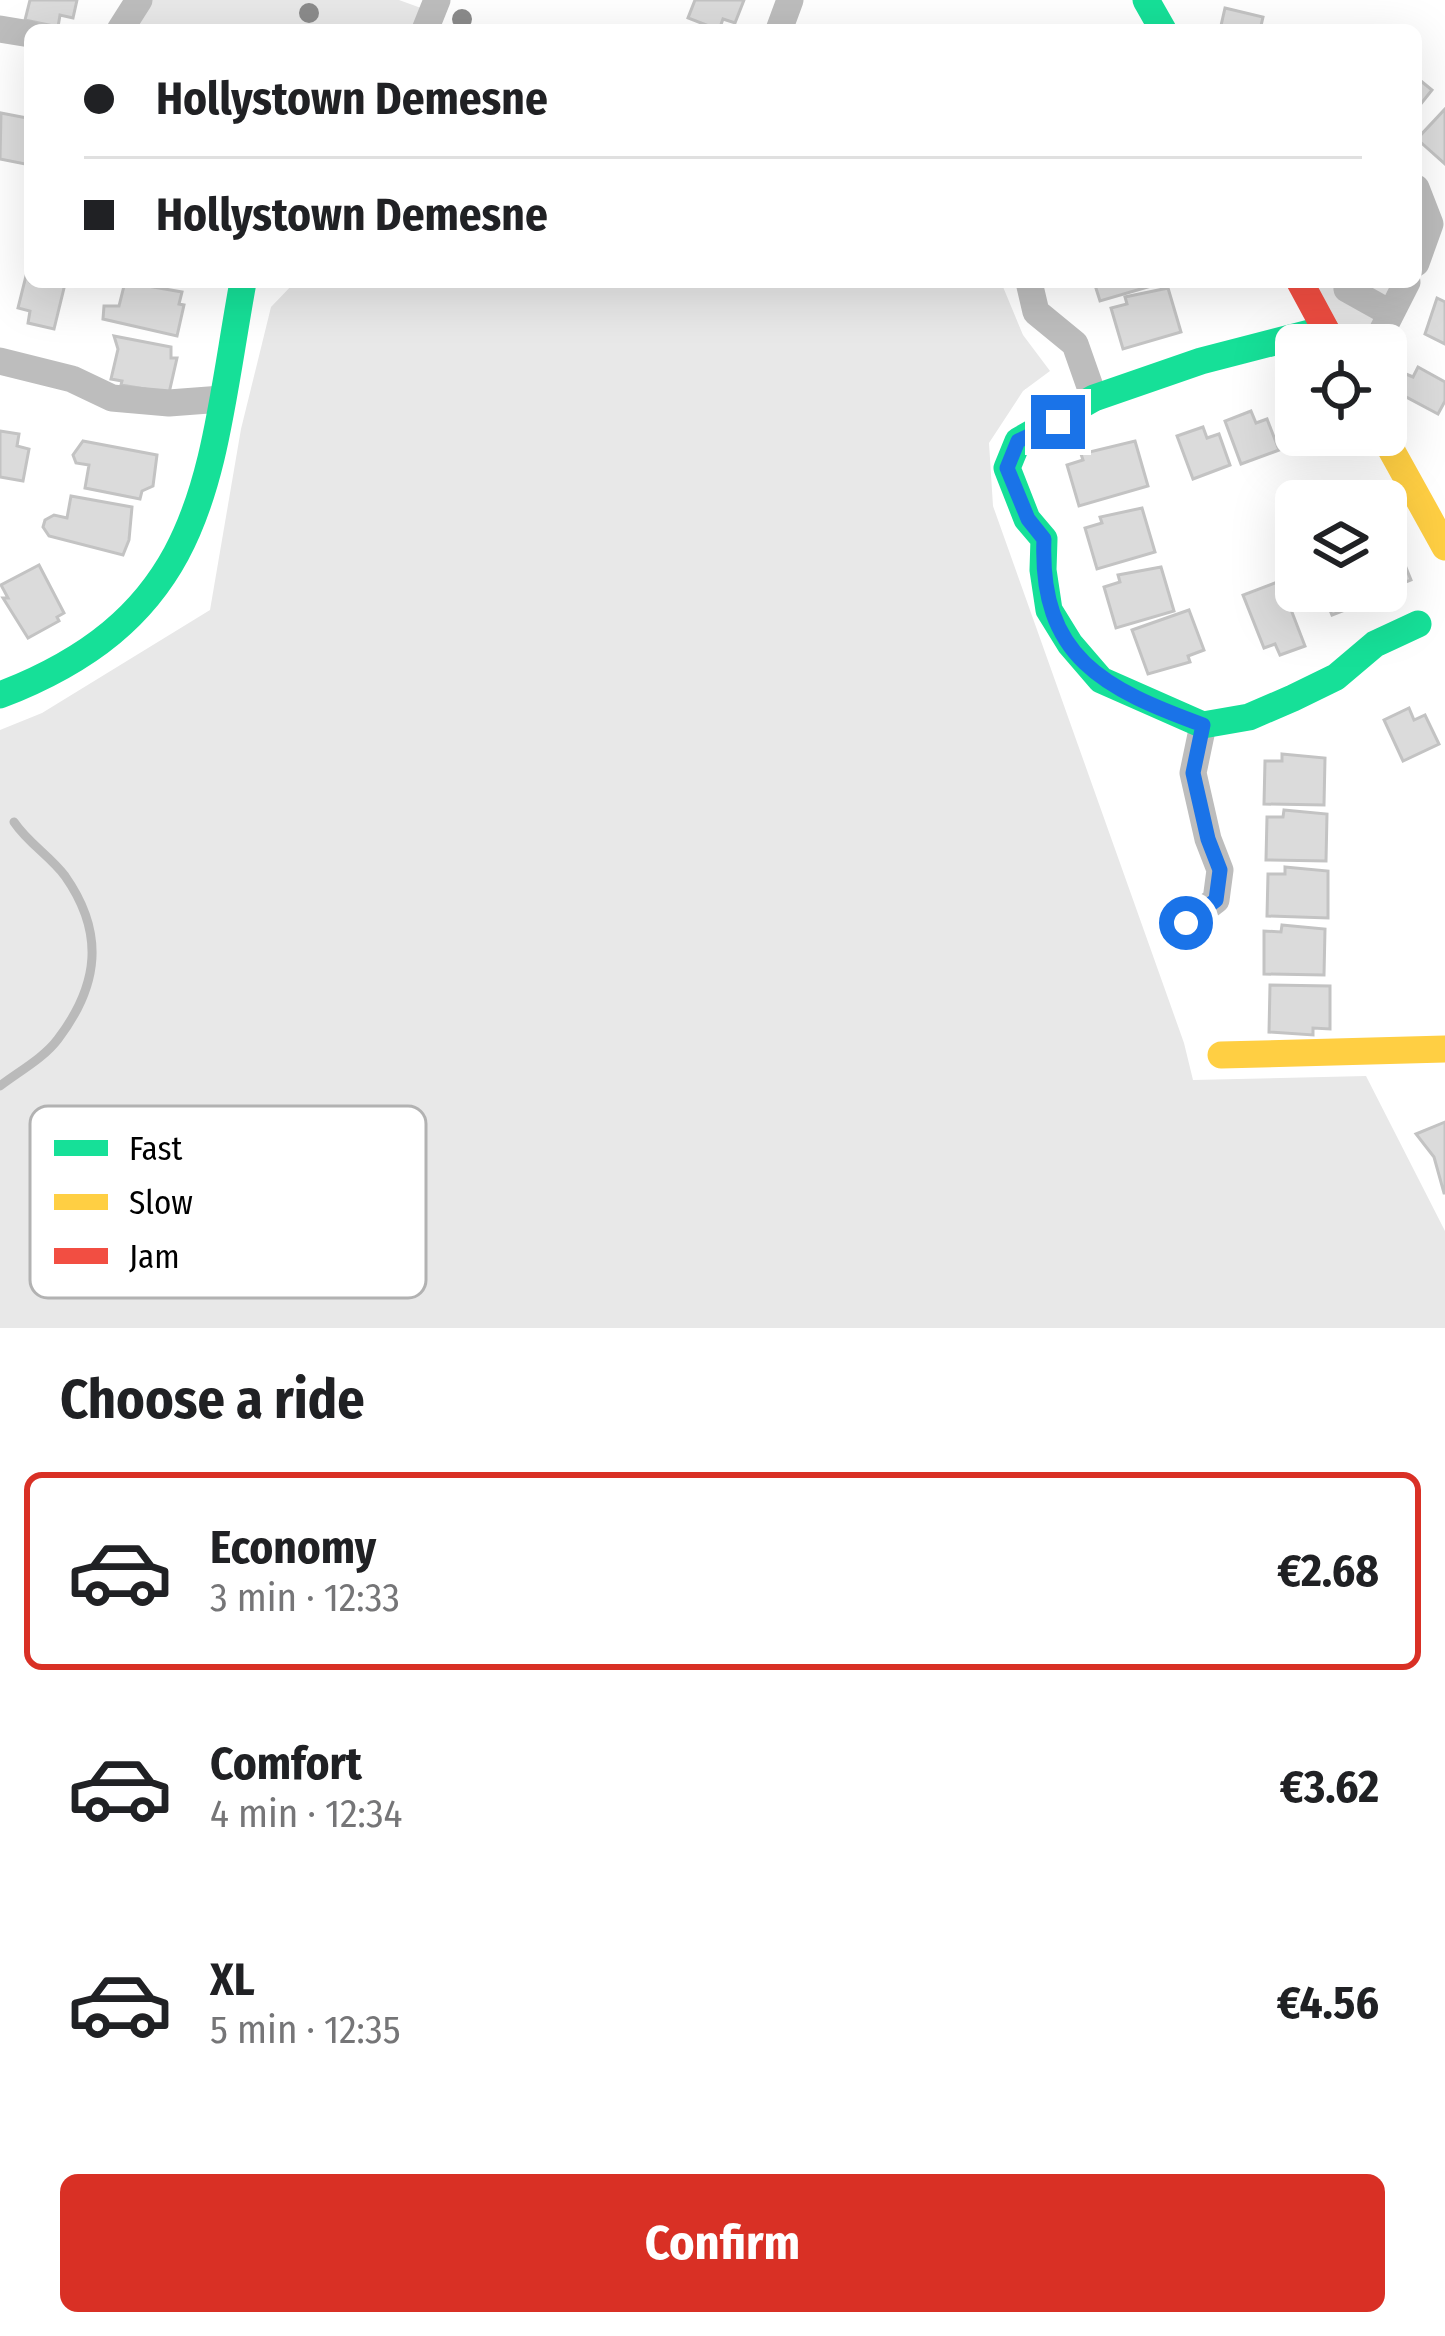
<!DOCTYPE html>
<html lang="en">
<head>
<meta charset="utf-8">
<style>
	body { margin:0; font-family:"Fira Sans Condensed",sans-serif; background:#f6f6f6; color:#202124; height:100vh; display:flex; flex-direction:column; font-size:45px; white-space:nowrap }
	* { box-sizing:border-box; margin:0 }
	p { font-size:39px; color:#757577 }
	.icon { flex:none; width:66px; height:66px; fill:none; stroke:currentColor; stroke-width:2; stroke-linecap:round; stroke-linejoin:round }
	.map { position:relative; height:1328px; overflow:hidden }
	.sheet { display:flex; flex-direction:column; background:#fff; flex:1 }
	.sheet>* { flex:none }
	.guide { position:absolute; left:24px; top:24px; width:1398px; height:264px; border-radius:18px; box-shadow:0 12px 48px #0002; display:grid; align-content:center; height:264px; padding:0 60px; background:#fff }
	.fabs { position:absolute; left:1275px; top:324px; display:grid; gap:24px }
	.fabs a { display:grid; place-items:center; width:132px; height:132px; border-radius:18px; background:#fff; box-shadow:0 12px 48px #0002; font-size:60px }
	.end { position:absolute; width:54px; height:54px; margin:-27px; border:15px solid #1a73e8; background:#fff; box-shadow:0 0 0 6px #fff }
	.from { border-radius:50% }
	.guide b { display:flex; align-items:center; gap:42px; height:114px; font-size:45px }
	.guide b+b { border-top:3px solid #e0e0e0 }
	.guide i { width:30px; height:30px; background:#202124 }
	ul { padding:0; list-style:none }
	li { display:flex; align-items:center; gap:36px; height:198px; margin:0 24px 18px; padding:0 36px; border:6px solid transparent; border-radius:18px }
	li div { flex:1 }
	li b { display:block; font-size:45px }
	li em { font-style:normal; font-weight:700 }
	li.active { border-color:#d93025 }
	li>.icon { width:108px; height:108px; stroke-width:1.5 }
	h2 { padding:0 60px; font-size:54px; line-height:144px }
	.button { display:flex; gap:24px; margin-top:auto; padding:24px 60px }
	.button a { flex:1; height:138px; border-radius:18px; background:#d93025; color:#fff; font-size:48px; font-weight:700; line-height:138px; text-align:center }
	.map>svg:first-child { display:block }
	.green { fill:#e8e8e8 }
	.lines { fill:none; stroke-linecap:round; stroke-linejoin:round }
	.stream { stroke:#bababa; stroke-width:9 }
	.building { fill:#dbdbdb; stroke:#c3c3c3; stroke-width:3 }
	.street { stroke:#bdbdbd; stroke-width:27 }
	.fast { stroke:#16e098; stroke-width:27 }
	.slow { stroke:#ffcf43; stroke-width:27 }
	.jam { stroke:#f24e42; stroke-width:27 }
	.tree { fill:#8b8b8b }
	.route { stroke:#1a73e8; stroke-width:15 }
	.key { fill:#fff; stroke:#b2b2b2; stroke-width:3 }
	.key-label { font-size:33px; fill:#000 }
</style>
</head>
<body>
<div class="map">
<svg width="1445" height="1328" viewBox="0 0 1445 1328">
	<rect width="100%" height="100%" fill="#fff"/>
	<g class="green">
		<polygon points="139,0 399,0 432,12 425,30 120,30"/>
		<polygon points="295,282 1001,282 1023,335 1050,371 1023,391 989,443 993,506 1184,1043 1193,1080 1366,1076 1445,1231 1445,1328 0,1328 0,730 42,713 210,610 241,429 271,307"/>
		<polygon points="1314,282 1398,282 1365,345 1349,345"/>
	</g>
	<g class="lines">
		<path class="stream" d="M0 1086C18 1072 44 1058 58 1039 99 985 105 933 65 876 50 856 28 843 14 822"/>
	</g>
	<g class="building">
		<polygon points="30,0 77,0 73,18 60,15 58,27 25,20"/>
		<polygon points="695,0 744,0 735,23 723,19 719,30 688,18"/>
		<polygon points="1225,8 1263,17 1260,30 1220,30"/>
		<polygon points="1416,77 1432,90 1416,110"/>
		<polygon points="1445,109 1445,164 1417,139"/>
		<polygon points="1,113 27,118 30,165 0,159"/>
		<polygon points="26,276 30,282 65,284 54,329 28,323 30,311 18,308"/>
		<polygon points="125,282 182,292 179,304 184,305 177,336 103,319 104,306 119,306"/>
		<polygon points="1094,282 1157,282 1158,284 1100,301"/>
		<polygon points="1168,288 1181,332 1123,349 1111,308 1127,304 1125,297"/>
		<polygon points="1437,298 1445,302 1445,344 1425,334"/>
		<polygon points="114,336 171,347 171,358 177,358 169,393 121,385 122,381 111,379 118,349"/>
		<polygon points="1418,367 1445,382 1445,401 1438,414 1397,392 1406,374 1413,377"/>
		<polygon points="1296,394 1296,435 1315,435 1288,445 1277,414 1288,410 1284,398"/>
		<polygon points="1251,411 1256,423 1267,419 1279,450 1241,464 1225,421"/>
		<polygon points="1203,427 1207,438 1219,434 1230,465 1193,479 1177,436"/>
		<polygon points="0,431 19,434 17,446 29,449 23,481 0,477"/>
		<polygon points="83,441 157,455 153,486 142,491 140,499 85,488 89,465 76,463 73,455"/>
		<polygon points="1135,441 1148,486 1079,506 1067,465 1083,460 1081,454"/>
		<polygon points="71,496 132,507 129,540 123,555 49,536 43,527 45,520 54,515 67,518"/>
		<polygon points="1142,508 1155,552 1097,569 1085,528 1102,523 1100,517"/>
		<polygon points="1394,538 1411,580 1386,590 1386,541"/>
		<polygon points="39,565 64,613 57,617 59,621 28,638 3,598 8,598 1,585"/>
		<polygon points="1161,567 1174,611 1116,628 1104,587 1120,582 1118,575"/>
		<polygon points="1280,581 1305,646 1280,655 1275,644 1264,648 1243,595"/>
		<polygon points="1310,591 1352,591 1358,605 1332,615 1327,603 1316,608"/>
		<polygon points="1189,610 1204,650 1188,656 1190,662 1148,674 1132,630"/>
		<polygon points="1409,708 1414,720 1425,715 1439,744 1403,761 1384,720"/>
		<polygon points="1282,754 1325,758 1324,805 1264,804 1265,761 1282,761"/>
		<polygon points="1284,810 1327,814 1326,861 1266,860 1267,817 1283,817"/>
		<polygon points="1285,867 1328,871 1328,918 1267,916 1268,874 1285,874"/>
		<polygon points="1282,925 1325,929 1324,975 1264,974 1264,931 1281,932"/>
		<polygon points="1270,985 1330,986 1330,1029 1313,1028 1313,1035 1269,1032"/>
		<polygon points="1445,1122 1445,1193 1444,1193 1434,1157 1416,1134"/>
	</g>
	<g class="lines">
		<g class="street">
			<polyline points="0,29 30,34"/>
			<polyline points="120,30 139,0"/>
			<polyline points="425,30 437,0"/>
			<polyline points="779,30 790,0"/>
			<polyline points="1416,188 1430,224 1416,263"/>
			<polyline points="1029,282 1036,312 1075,344 1094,398"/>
			<polyline points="1347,289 1390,313"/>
			<polyline points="1375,345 1407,282"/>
			<polyline points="0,361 72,379 112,398 169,403 222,399"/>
			<polyline points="1186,923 1216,900 1220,870 1208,839 1193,773 1203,725"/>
		</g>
		<g class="fast">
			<polyline points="1146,0 1163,30"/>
			<polyline points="1325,329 1201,361 1094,398 1018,441 1007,468 1027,519 1044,539 1043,570 1049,610 1070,644 1101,680 1203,725 1249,717 1293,698 1336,677 1375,644 1418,624"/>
			<path d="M0 695C211 614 208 475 243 282"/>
		</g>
		<g class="slow">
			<polyline points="1383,435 1445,547"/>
			<polyline points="1221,1055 1445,1049"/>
		</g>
		<polyline class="jam" points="1300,282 1334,345"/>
	</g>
	<g class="tree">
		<circle cx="309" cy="13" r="10"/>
		<circle cx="462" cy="19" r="10"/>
	</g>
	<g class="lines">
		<path class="route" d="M1058 422 1018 441 1007 468 1028 519 1044 539C1039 658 1105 689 1203 725L1193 773 1208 839 1220 870 1216 900 1186 923"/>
	</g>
	<rect x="30" y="1106" width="396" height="192" rx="18" class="key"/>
	<rect x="54" y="1140" width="54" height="16" fill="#16e098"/>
	<rect x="54" y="1194" width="54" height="16" fill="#ffcf43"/>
	<rect x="54" y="1248" width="54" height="16" fill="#f24e42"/>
	<g class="key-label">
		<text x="129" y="1160">Fast</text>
		<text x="129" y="1214">Slow</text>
		<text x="129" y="1268">Jam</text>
	</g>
</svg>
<div class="fabs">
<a><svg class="icon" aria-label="locate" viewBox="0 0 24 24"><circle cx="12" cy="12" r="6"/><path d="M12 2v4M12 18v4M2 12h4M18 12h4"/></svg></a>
<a><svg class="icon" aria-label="layers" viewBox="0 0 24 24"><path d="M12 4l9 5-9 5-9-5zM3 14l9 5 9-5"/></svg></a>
</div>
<i class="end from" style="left:1186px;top:923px"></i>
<i class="end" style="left:1058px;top:422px"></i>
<div class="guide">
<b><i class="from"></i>Hollystown Demesne</b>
<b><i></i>Hollystown Demesne</b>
</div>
</div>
<section class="sheet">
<h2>Choose a ride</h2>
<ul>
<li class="active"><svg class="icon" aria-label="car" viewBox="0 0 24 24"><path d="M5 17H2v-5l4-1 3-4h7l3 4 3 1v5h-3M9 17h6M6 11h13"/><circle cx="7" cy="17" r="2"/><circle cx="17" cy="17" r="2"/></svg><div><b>Economy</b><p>3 min · 12:33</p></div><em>€2.68</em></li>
<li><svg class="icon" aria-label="car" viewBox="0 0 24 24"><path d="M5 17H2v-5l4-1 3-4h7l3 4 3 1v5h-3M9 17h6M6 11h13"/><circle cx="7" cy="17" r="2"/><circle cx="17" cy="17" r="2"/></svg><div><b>Comfort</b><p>4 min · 12:34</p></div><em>€3.62</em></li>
<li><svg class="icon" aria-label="car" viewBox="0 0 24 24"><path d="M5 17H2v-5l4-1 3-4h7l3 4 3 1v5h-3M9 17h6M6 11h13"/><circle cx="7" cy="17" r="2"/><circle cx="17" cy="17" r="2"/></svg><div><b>XL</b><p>5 min · 12:35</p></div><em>€4.56</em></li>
</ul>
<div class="button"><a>Confirm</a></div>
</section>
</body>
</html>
